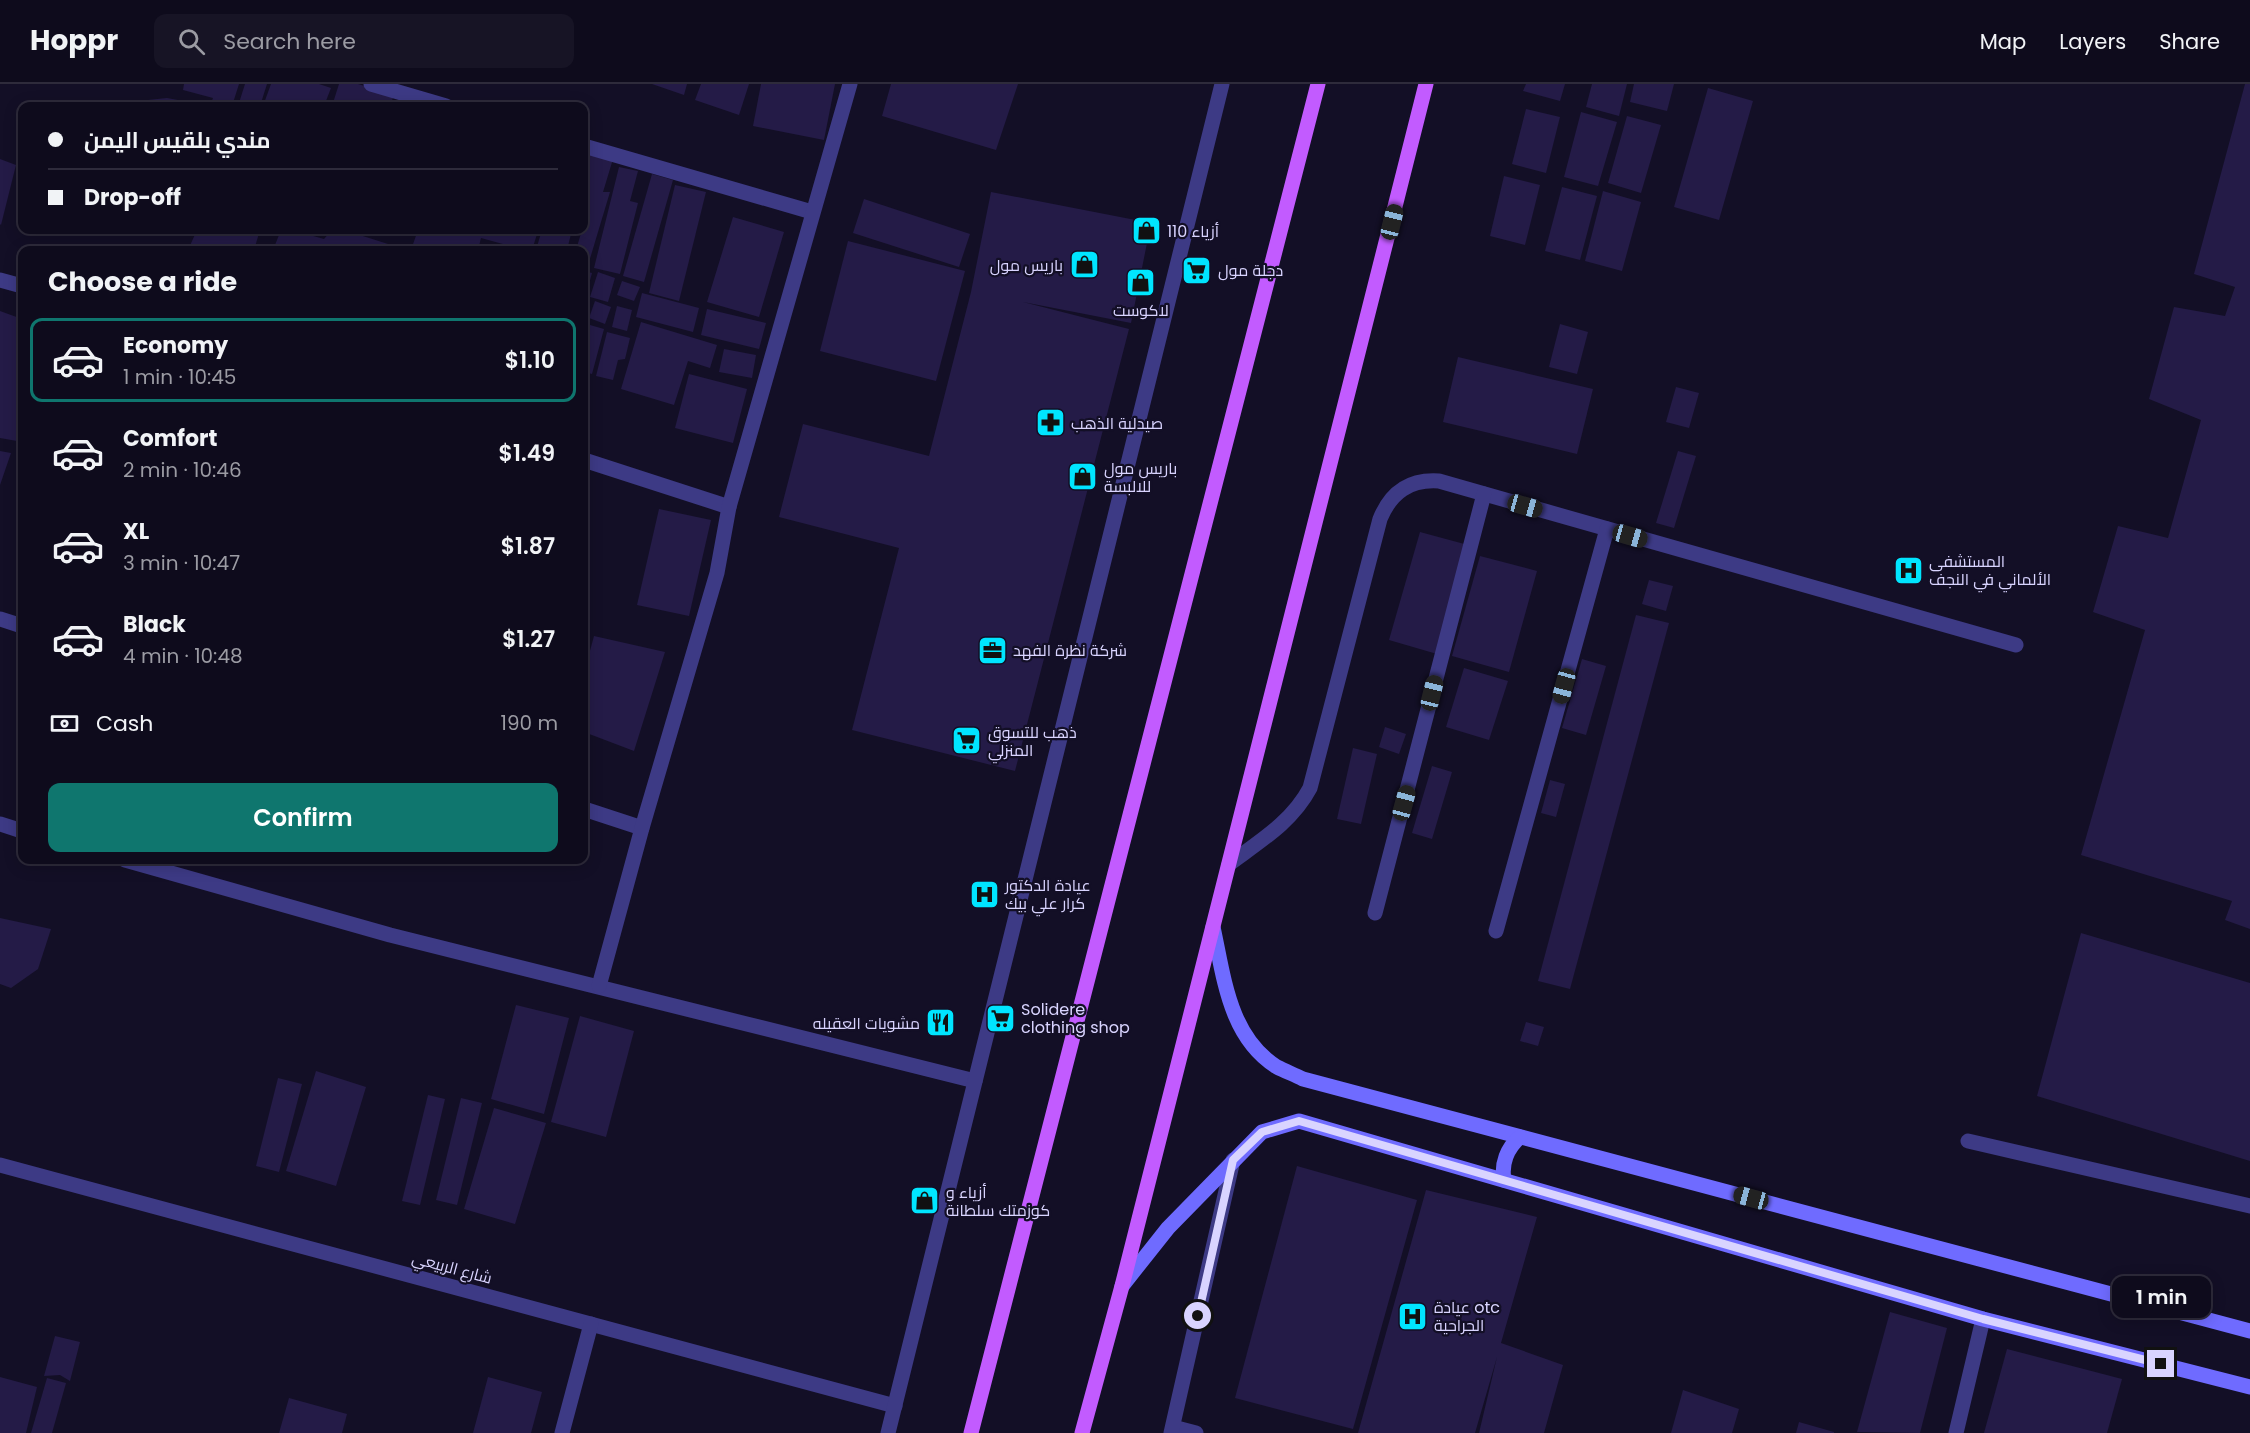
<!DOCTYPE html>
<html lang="en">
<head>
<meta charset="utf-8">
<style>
	body { margin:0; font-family:Poppins,Cairo,sans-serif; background:#171425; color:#f1f3f6; height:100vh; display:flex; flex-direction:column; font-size:22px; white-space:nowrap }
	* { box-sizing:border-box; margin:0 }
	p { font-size:20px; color:#9b9ba3 }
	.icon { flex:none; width:33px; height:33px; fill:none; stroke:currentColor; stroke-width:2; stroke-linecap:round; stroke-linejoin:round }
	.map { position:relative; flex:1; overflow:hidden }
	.drawer { position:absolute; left:18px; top:162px; width:570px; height:618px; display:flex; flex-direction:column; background:#0e0b1c; border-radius:12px; box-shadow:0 3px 15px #0003,0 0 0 2px #2e2b3b }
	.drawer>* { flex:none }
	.hud { position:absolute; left:18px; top:18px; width:570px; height:132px; border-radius:12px; box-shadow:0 3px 15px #0003,0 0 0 2px #2e2b3b; display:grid; align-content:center; height:132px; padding:0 30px; background:#0e0b1c }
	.end { position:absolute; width:27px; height:27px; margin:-14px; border:8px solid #d9d4ff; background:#111; box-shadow:0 0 0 3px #111 }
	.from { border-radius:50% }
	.bubble { position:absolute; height:42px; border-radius:12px; background:#0e0b1c; box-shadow:0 3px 15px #0003,0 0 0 2px #2e2b3b; font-size:20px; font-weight:600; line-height:42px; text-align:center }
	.car { position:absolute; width:18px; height:36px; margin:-18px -9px; border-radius:8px; box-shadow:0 0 4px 2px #0007; background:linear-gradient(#222 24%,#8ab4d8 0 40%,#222 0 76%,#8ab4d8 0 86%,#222 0) }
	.hud b { display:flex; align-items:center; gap:21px; height:57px; font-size:22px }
	.hud b+b { border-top:2px solid #2e2b3b }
	.hud i { width:15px; height:15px; background:#f1f3f6 }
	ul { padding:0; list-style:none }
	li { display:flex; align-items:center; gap:18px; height:84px; margin:0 12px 9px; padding:0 18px; border:3px solid transparent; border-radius:12px }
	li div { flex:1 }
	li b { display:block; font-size:22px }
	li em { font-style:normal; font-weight:600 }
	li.selected { border-color:#0f766e }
	li>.icon { width:54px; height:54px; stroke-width:1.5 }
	h2 { padding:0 30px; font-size:27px; line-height:72px }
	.pay { display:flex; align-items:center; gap:15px; height:66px; padding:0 30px; font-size:22px }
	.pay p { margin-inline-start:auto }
	.primary-button { display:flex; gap:12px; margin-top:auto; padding:12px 30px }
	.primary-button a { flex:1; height:69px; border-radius:12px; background:#0f766e; color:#fff; font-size:24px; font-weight:600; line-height:69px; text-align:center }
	header { display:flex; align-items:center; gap:36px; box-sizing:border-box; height:84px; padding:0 30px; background:#0e0b1c; border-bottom:2px solid #2e2b3b }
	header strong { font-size:28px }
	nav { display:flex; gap:33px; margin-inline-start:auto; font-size:21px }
	.search { width:420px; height:54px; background:#171425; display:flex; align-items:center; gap:15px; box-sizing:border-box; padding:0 21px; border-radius:12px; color:#9b9ba3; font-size:22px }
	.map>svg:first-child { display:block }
	.building { fill:#241b47 }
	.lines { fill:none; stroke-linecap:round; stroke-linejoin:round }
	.lane { stroke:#3d3a85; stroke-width:15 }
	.street { stroke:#3d3a85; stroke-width:15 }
	.secondary { stroke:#6f6bff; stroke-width:15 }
	.primary { stroke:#c25bff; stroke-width:15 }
	.route { stroke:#d9d4ff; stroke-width:8 }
	.labels { text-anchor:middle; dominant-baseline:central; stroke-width:4.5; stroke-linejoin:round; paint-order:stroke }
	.poi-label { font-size:16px; fill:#d9d4ff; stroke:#130f26; text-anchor:start }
	.street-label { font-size:16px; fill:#d9d4ff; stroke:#130f26 }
</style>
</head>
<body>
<header>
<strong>Hoppr</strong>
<div class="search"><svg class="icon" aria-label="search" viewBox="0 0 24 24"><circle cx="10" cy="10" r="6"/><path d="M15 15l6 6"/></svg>Search here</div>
<nav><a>Map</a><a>Layers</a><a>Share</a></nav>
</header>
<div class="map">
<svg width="2250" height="1349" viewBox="0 0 2250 1349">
	<rect width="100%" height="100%" fill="#130f26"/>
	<g class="building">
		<polygon points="184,0 239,0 232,22 109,22 110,20 167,14 210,22 213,14 183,6"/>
		<polygon points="245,0 267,0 260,22 238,22"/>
		<polygon points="271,0 319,0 331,4 324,22 263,22"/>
		<polygon points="339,0 358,0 394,11 390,22 332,22"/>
		<polygon points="652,0 687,0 684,11"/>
		<polygon points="701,0 749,0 739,31 695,16"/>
		<polygon points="761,0 835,0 824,56 753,42"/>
		<polygon points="891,0 1018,0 996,66 882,32"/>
		<polygon points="1526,0 1565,0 1560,17 1523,7"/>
		<polygon points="1592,0 1627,0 1619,32 1586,23"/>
		<polygon points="1634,0 1674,0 1667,27 1630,18"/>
		<polygon points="2245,0 2250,0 2250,845 2225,836 2232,817 2081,771 2145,546 2093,528 2118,442 2168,454 2201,336 2149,315 2174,223 2225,232 2235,203 2194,190"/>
		<polygon points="1708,4 1753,17 1719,136 1674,123"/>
		<polygon points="402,14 422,22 399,22"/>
		<polygon points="1526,25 1560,33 1546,89 1512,80"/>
		<polygon points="1581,28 1617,38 1598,102 1564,93"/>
		<polygon points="1627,32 1661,41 1641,109 1608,99"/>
		<polygon points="588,68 613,75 603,108 610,108 589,178 584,177 584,166 576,166 582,146 584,146 585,132 584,132 584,108 588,92 584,90 584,83"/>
		<polygon points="0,75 16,81 1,141 0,140"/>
		<polygon points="619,83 638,87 630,117 638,119 620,190 594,184"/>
		<polygon points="652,90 673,96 644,198 623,192"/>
		<polygon points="1504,92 1540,101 1525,161 1490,152"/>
		<polygon points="675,101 706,108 679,217 649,209"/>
		<polygon points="1562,103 1597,112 1580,176 1545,167"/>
		<polygon points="1603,107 1641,118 1622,187 1585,177"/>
		<polygon points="991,108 1151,139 1131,239 1023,218 1129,245 1015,687 852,646 899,464 779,433 803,340 929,372 971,208"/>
		<polygon points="864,115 970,150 959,183 853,149"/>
		<polygon points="733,133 784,148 759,233 707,218"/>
		<polygon points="197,146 260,146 254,166 188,166"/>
		<polygon points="281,146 292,146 324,155 332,146 344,146 388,160 386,166 273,166"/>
		<polygon points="418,146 533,146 538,147 532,166 524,166 481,154 478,166 424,166 412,163"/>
		<polygon points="556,146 572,146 567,166 536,166 541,149 554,152"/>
		<polygon points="848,157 965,187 936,297 820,267"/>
		<polygon points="584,187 592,189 584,218"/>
		<polygon points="598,188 615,194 608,218 590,213"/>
		<polygon points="622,197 640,203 634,217 617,211"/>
		<polygon points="642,209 699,224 693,248 636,233"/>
		<polygon points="595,217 611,223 605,240 589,234"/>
		<polygon points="617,222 632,226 627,247 612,243"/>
		<polygon points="707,225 766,239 759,265 701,251"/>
		<polygon points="0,227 22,235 22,340 17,357 0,354"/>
		<polygon points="641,238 717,261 710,284 688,277 674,321 621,305"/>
		<polygon points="1560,240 1588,248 1577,290 1549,283"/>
		<polygon points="590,241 604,245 592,290 584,288 584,264"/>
		<polygon points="607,248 630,254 625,275 618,276 613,296 596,292"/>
		<polygon points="724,265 756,271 752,294 719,288"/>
		<polygon points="1458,273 1593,305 1577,370 1443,338"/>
		<polygon points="689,290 747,305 733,359 675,344"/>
		<polygon points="1676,303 1699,309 1689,344 1666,338"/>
		<polygon points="0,367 11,369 0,401"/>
		<polygon points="1678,367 1696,372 1674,444 1656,439"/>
		<polygon points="659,425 711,436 689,532 637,521"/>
		<polygon points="1420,448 1468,461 1437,570 1389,556"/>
		<polygon points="1480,472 1537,487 1509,588 1452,572"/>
		<polygon points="1649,496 1673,502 1666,527 1642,520"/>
		<polygon points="1636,531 1669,539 1570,905 1538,897"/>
		<polygon points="594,552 665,568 634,667 584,648 584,589"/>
		<polygon points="1582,575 1606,582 1586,651 1562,644"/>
		<polygon points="1464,584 1508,597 1489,656 1446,643"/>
		<polygon points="1385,643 1406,650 1399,670 1379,663"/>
		<polygon points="1353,664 1377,670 1361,740 1337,735"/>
		<polygon points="1432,682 1452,688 1432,755 1412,749"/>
		<polygon points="1550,696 1565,700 1556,733 1541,729"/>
		<polygon points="0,834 51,845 38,885 11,904 0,900"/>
		<polygon points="2081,849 2250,899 2250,1077 2037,1012"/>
		<polygon points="516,921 569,934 544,1030 491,1015"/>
		<polygon points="580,932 634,947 606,1053 551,1038"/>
		<polygon points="1526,938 1544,943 1538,962 1520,957"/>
		<polygon points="316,987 366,1003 336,1102 286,1087"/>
		<polygon points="278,994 302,1000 279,1088 256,1082"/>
		<polygon points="428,1011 445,1015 420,1121 402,1117"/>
		<polygon points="461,1014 482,1019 457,1121 436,1116"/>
		<polygon points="494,1024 546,1039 515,1140 464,1125"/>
		<polygon points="1297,1082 1417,1116 1353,1345 1235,1314"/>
		<polygon points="1426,1106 1537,1133 1501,1259 1563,1281 1544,1349 1479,1349 1497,1273 1475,1349 1358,1349"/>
		<polygon points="1890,1228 1947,1244 1920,1349 1857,1348"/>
		<polygon points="55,1252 80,1258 70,1297 60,1291 44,1292"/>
		<polygon points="2007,1265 2122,1295 2107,1349 1984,1349"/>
		<polygon points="0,1293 37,1303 26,1349 0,1349"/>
		<polygon points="488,1293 542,1308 531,1349 473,1349"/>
		<polygon points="47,1294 66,1299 52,1349 31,1349"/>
		<polygon points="1683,1306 1739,1325 1732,1349 1671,1349"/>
		<polygon points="289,1314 347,1330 342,1349 279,1349"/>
		<polygon points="1799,1338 1834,1348 1834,1349 1796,1349"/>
	</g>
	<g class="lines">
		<g class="lane">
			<path d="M1229 780C1260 757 1292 738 1310 704L1380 435C1391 408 1410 395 1439 397L2016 561"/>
			<polyline points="1375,829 1484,410"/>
			<polyline points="1496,847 1607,445"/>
		</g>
		<g class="street">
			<polyline points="371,0 446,22"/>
			<polyline points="584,62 812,128"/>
			<polyline points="0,196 22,202"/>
			<polyline points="584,376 729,423"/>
			<polyline points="0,535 22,542"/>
			<polyline points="584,725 642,744"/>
			<polyline points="0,740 22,747"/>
			<polyline points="125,776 390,851 975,997"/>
			<polyline points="599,902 642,744 717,489 729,423 850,0"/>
			<polyline points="1968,1057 2250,1122"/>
			<polyline points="0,1081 895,1322"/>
			<polyline points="1173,1343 1196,1349"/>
			<polyline points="562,1349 591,1240"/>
			<polyline points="888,1349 1222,0"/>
			<polyline points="1171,1349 1233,1076"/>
			<polyline points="1956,1349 1983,1235"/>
		</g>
		<g class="secondary">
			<path d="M1213 843C1224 893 1229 953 1277 983 1285 987 1295 991 1303 995L2250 1247"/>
			<path d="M1504 1096C1501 1080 1507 1064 1520 1053"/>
			<polyline points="1122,1202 1168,1144 1262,1048 1299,1037 1983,1235 2250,1303"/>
		</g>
		<g class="primary">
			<polyline points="971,1349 1318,0"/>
			<polyline points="1082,1349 1122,1202 1426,0"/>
		</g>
	</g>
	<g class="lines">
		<polyline class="route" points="1198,1232 1233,1076 1262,1048 1299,1037 1983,1235 2161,1280"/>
	</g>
	<defs>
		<symbol id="shop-square" viewBox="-11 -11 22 22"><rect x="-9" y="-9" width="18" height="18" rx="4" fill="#00e5ff" stroke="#130f26"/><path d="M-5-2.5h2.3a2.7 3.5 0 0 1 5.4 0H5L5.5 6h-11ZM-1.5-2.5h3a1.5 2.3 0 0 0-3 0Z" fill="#111"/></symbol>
		<symbol id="supermarket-square" viewBox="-11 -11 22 22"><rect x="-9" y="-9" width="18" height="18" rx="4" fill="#00e5ff" stroke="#130f26"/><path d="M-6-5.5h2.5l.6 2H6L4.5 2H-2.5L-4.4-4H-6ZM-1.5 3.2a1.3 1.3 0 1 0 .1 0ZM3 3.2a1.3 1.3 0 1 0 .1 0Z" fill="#111"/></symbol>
		<symbol id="pharmacy-square" viewBox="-11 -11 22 22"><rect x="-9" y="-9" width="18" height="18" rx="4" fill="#00e5ff" stroke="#130f26"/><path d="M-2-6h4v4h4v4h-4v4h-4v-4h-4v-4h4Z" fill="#111"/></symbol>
		<symbol id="hospital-square" viewBox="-11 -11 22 22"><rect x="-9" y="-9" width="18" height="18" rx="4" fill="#00e5ff" stroke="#130f26"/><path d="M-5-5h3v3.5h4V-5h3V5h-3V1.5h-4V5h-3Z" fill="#111"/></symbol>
		<symbol id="office-square" viewBox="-11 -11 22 22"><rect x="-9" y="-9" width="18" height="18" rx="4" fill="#00e5ff" stroke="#130f26"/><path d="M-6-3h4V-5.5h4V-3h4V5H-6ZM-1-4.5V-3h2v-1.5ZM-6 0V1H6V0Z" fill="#111"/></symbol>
		<symbol id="restaurant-square" viewBox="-11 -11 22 22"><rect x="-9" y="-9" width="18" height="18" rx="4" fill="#00e5ff" stroke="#130f26"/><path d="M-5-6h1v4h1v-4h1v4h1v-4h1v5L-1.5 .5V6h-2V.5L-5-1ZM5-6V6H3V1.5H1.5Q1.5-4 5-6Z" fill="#111"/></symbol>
	</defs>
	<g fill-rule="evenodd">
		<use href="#shop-square" x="1130" y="130" width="33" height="33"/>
		<use href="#shop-square" x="1068" y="164" width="33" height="33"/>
		<use href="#supermarket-square" x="1180" y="170" width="33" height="33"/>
		<use href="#shop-square" x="1124" y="182" width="33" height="33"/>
		<use href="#pharmacy-square" x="1034" y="322" width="33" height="33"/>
		<use href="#shop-square" x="1066" y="376" width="33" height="33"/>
		<use href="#hospital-square" x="1892" y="470" width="33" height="33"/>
		<use href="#office-square" x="976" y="550" width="33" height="33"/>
		<use href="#supermarket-square" x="950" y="640" width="33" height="33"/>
		<use href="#hospital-square" x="968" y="794" width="33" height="33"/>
		<use href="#supermarket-square" x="984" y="918" width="33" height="33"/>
		<use href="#restaurant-square" x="924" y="922" width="33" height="33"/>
		<use href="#shop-square" x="908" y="1100" width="33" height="33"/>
		<use href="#hospital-square" x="1396" y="1216" width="33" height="33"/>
	</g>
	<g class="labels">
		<g class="poi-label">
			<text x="1167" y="147">أزياء 110</text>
			<text x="1063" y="181" text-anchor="end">باريس مول</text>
			<text x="1218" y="186">دجلة مول</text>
			<text x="1141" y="226" text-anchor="middle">لاكوست</text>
			<text x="1071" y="339">صيدلية الذهب</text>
			<text x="1104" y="384">باريس مول<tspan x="1104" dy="18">للالبسة</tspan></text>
			<text x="1929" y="477">المستشفى<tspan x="1929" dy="18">الألماني في النجف</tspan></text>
			<text x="1013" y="566">شركة نظرة الفهد</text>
			<text x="988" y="648">ذهب للتسوق<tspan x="988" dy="18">المنزلي</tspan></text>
			<text x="1005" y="801">عيادة الدكتور<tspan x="1005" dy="18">كرار علي بيك</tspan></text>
			<text x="1021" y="925">Solidere<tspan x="1021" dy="18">clothing shop</tspan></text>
			<text x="920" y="939" text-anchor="end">مشويات العقيله</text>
			<text x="946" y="1108">أزياء و<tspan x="946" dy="18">كوزمتك سلطانة</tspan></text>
			<text x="1434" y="1223">عيادة otc<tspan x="1434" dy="18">الجراحية</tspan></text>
		</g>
		<g class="street-label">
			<text transform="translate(452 1184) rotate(15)">شارع الربيعي</text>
		</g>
	</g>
</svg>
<i class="end from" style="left:1198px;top:1232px"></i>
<i class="end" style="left:2161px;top:1280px"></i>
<div class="bubble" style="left:2112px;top:1192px;width:99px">1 min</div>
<i class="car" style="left:1392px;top:138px;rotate:14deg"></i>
<i class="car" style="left:1525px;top:422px;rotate:106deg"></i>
<i class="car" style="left:1630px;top:452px;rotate:106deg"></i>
<i class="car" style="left:1564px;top:602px;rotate:195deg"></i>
<i class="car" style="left:1432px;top:609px;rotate:14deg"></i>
<i class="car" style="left:1404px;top:719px;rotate:15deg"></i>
<i class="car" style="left:1751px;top:1114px;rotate:285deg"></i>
<div class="hud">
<b><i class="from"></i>مندي بلقيس اليمن</b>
<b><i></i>Drop-off</b>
</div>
<section class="drawer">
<h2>Choose a ride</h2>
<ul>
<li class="selected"><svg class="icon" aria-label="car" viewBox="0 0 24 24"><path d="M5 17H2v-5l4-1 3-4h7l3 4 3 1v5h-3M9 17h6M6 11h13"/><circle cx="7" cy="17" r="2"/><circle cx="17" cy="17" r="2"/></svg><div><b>Economy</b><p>1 min · 10:45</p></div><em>$1.10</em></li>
<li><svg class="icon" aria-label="car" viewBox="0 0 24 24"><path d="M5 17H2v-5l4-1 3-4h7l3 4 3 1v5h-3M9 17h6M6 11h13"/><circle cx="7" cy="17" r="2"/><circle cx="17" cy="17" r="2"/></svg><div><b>Comfort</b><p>2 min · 10:46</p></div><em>$1.49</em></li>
<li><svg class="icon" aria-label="car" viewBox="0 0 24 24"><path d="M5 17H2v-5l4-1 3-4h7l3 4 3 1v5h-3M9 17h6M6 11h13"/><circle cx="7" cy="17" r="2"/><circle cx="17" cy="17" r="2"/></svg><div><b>XL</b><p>3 min · 10:47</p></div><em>$1.87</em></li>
<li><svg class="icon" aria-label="car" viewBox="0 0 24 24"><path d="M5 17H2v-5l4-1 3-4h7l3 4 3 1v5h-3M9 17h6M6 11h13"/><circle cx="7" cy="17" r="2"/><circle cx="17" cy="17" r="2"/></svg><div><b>Black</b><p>4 min · 10:48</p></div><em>$1.27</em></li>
</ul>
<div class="pay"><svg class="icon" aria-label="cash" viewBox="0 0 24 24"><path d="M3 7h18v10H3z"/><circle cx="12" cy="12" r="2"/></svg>Cash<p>190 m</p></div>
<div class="primary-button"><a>Confirm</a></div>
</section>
</div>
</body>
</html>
